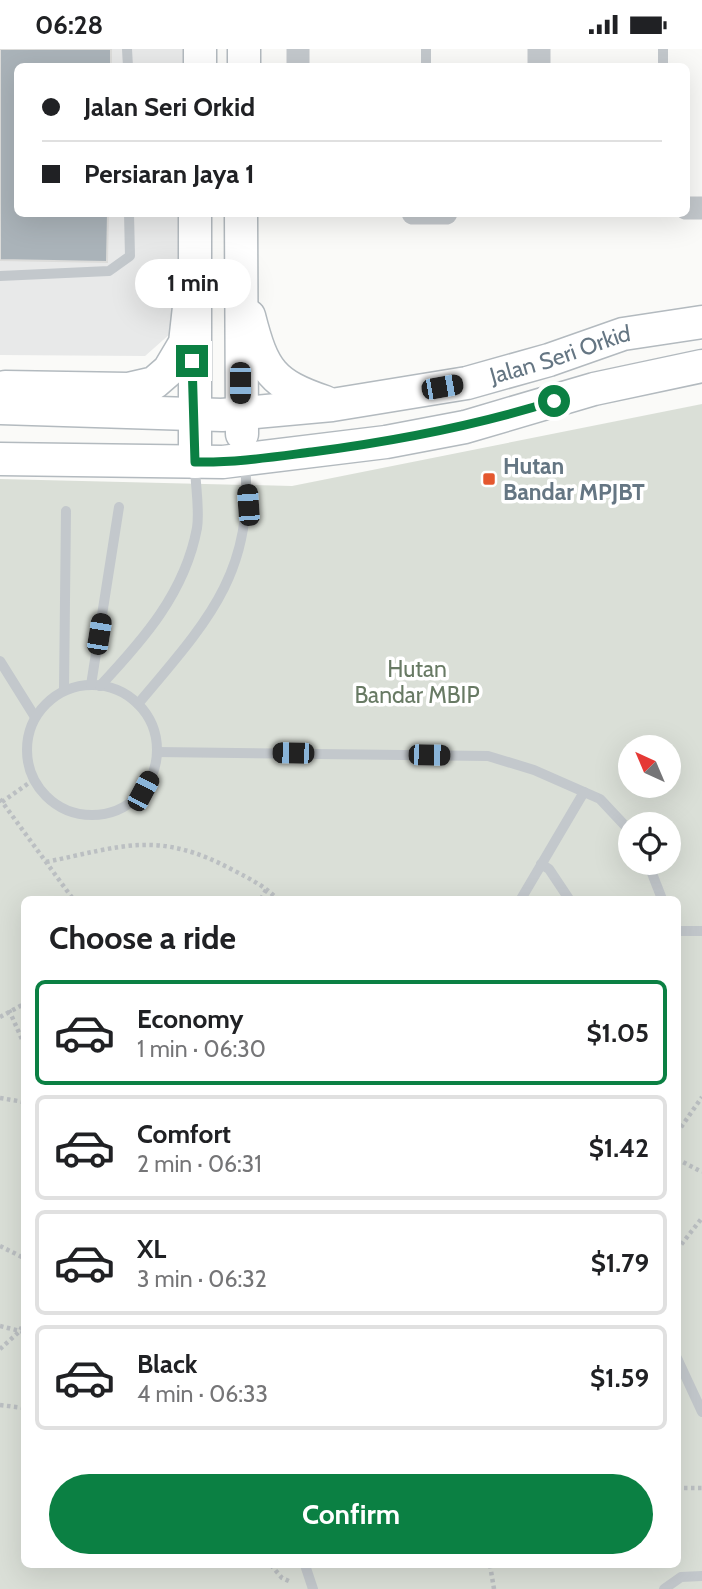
<!DOCTYPE html>
<html lang="en">
<head>
<meta charset="utf-8">
<style>
	body { margin:0; font-family:Cabin,sans-serif; background:#f2f2f2; color:#202124; height:100vh; display:flex; flex-direction:column; font-size:26px; white-space:nowrap }
	* { box-sizing:border-box; margin:0 }
	p { font-size:23px; color:#757577 }
	.icon { flex:none; width:38px; height:38px; fill:none; stroke:currentColor; stroke-width:2; stroke-linecap:round; stroke-linejoin:round }
	.map { position:relative; flex:1; overflow:hidden }
	.sheet { position:absolute; left:21px; top:847px; width:660px; height:672px; display:flex; flex-direction:column; background:#fff; border-radius:10px; box-shadow:0 7px 28px #0002 }
	.sheet>* { flex:none }
	.top-card { position:absolute; left:14px; top:14px; width:676px; height:154px; border-radius:10px; box-shadow:0 7px 28px #0002; display:grid; align-content:center; height:154px; padding:0 28px; background:#fff }
	.needle { width:46px; rotate:316deg }
	.controls { position:absolute; left:618px; top:686px; display:grid; gap:14px }
	.controls a { display:grid; place-items:center; width:63px; height:63px; border-radius:50%; background:#fff; box-shadow:0 7px 28px #0002; font-size:35px }
	.end { position:absolute; width:32px; height:32px; margin:-16px; border:9px solid #0b8043; background:#fff; box-shadow:0 0 0 4px #fff }
	.from { border-radius:50% }
	.bubble { position:absolute; height:49px; border-radius:24px; background:#fff; box-shadow:0 7px 28px #0002; font-size:23px; font-weight:800; line-height:49px; text-align:center }
	.car { position:absolute; width:21px; height:42px; margin:-21px -10px; border-radius:9px; box-shadow:0 0 5px 2px #0007; background:linear-gradient(#222 24%,#8ab4d8 0 40%,#222 0 76%,#8ab4d8 0 86%,#222 0) }
	.top-card b { display:flex; align-items:center; gap:24px; height:66px; font-size:26px }
	.top-card b+b { border-top:2px solid #e0e0e0 }
	.top-card i { width:18px; height:18px; background:#202124 }
	ul { padding:0; list-style:none }
	li { display:flex; align-items:center; gap:21px; height:105px; margin:0 14px 10px; padding:0 14px; border:4px solid #e0e0e0; border-radius:10px }
	li div { flex:1 }
	li b { display:block; font-size:26px }
	li em { font-style:normal; font-weight:800 }
	li.selected { border-color:#0b8043 }
	li>.icon { width:63px; height:63px; stroke-width:1.5 }
	h2 { padding:0 28px; font-size:32px; line-height:84px }
	.primary-button { display:flex; gap:14px; margin-top:auto; padding:14px 28px }
	.primary-button a { flex:1; height:80px; border-radius:42px; background:#0b8043; color:#fff; font-size:28px; font-weight:800; line-height:80px; text-align:center }
	.status { display:flex; justify-content:space-between; align-items:center; height:49px; padding:0 35px; background:#fff; direction:ltr }
	.status svg { height:19px; fill:currentColor }
	.map>svg:first-child { display:block }
	.built { fill:#e8e9e9 }
	.green { fill:#dadfd7; fill-rule:evenodd }
	.building { fill:#aab3b9; stroke:#dcdcda; stroke-width:2 }
	.lines { fill:none; stroke-linecap:round; stroke-linejoin:round }
	.secondary-casing { stroke:#b3babf; stroke-width:35 }
	.path { stroke:#bbbfc2; stroke-width:4.5; stroke-dasharray:3.5 3.5; stroke-linecap:butt }
	.service { stroke:#c3c8cc; stroke-width:10 }
	.minor { stroke:#c3c8cc; stroke-width:23 }
	.secondary { stroke:#fff; stroke-width:32 }
	.route { stroke:#0b8043; stroke-width:9 }
	.poi-dot { fill:#e4572e; stroke:#fff; stroke-width:2.5 }
	.labels { text-anchor:middle; dominant-baseline:central; stroke-width:7; stroke-linejoin:round; paint-order:stroke }
	.street-label { font-size:23px; fill:#657683; stroke:#fff }
	.poi-label { font-size:23px; font-weight:bold; fill:#657683; stroke:#fff; text-anchor:start }
	.park-label { font-size:23px; fill:#687a64; stroke:#fff }
</style>
</head>
<body>
<div class="status"><b>06:28</b><svg viewBox="0 0 49 12"><path d="M0 12V9h3v3zM5 12V6h3v6zM10 12V3h3v9zM15 12V0h3v12zM26 1h20v11H26zM47 4h2v5h-2z"/></svg></div>
<div class="map">
<svg width="702" height="1540" viewBox="0 0 702 1540">
	<rect width="100%" height="100%" fill="#fafaf8"/>
	<polygon class="built" points="0,0 190,0 190,17 18,18 18,164 192,165 171,284 145,307 0,306"/>
	<path class="green" d="M702 355V1540H0V430L292 437ZM630 698H668V737H630ZM630 775H668V814H630ZM24 850H677V1516H24Z"/>
	<polygon class="building" points="0,0 111,0 111,18 18,18 18,164 108,164 107,213 0,211"/>
	<g class="lines">
		<defs>
			<g id="secondary">
				<polyline points="200,0 200,18"/>
				<polyline points="244,18 244,0"/>
				<polyline points="241,164 242,385"/>
				<path d="M249 267C263 322 272 335 325 353"/>
				<polyline points="5,338 128,340 154,334 169,321 185,294 193,222"/>
				<path id="s1" d="M0 359 222 366 332 356 467 334 549 311 623 285 702 273"/>
				<polyline points="0,410 223,413 386,393 465,378 594,340 702,317"/>
				<polyline points="195,413 195,164"/>
			</g>
		</defs>
		<use href="#secondary" class="secondary-casing"/>
		<g class="path">
			<polyline points="0,750 73,850"/>
			<polyline points="2,753 33,731"/>
			<path d="M46 813C124 797 158 781 233 821 250 830 265 837 277 850"/>
			<polyline points="261,850 267,839"/>
			<polyline points="9,961 24,995"/>
			<polyline points="0,968 24,955"/>
			<polyline points="0,1049 24,1053"/>
			<polyline points="677,1084 702,1048"/>
			<polyline points="677,1110 702,1123"/>
			<polyline points="0,1197 24,1209"/>
			<polyline points="677,1201 702,1169"/>
			<polyline points="0,1277 24,1283"/>
			<polyline points="0,1300 20,1282 24,1273"/>
			<polyline points="0,1356 24,1359"/>
			<polyline points="677,1439 702,1439"/>
			<polyline points="271,1516 282,1529 291,1533"/>
			<polyline points="490,1516 494,1540"/>
		</g>
		<g class="service">
			<polyline points="127,0 128,18"/>
			<polyline points="426,0 426,18"/>
			<polyline points="663,18 663,0"/>
			<polyline points="0,227 109,222 130,207 129,164"/>
			<polyline points="0,612 35,668"/>
			<circle cx="92" cy="701" r="65"/>
			<polyline points="91,636 119,458"/>
			<path d="M100 637C143 591 185 544 197 479 200 460 195 435 195 415"/>
			<polyline points="64,640 66,462"/>
			<path d="M138 655C204 576 255 525 245 415"/>
			<polyline points="157,703 488,707 534,721 600,750 630,782"/>
			<polyline points="648,814 662,850"/>
			<polyline points="541,815 549,820 569,850"/>
			<polyline points="521,850 584,743"/>
			<polyline points="677,882 702,882"/>
			<polyline points="677,1309 702,1363"/>
			<polyline points="305,1516 313,1540"/>
			<polyline points="664,1540 681,1528 702,1527"/>
		</g>
		<g class="minor">
			<polyline points="298,18 298,0"/>
			<polyline points="539,18 539,0"/>
			<polyline points="686,159 702,159"/>
			<polyline points="413,164 446,164"/>
		</g>
		<use href="#secondary" class="secondary"/>
	</g>
	<g class="lines">
		<path class="route" d="M192 312 195 413C234 414 273 408 312 403 395 392 475 377 554 352"/>
	</g>
	<rect class="poi-dot" x="482" y="423" width="14" height="14" rx="3.5"/>
	<g class="labels">
		<g class="street-label">
			<text stroke="none"><textPath href="#s1" startOffset="567">Jalan Seri Orkid</textPath></text>
		</g>
		<g class="poi-label">
			<text x="503" y="417">Hutan<tspan x="503" dy="26">Bandar MPJBT</tspan></text>
		</g>
		<g class="park-label">
			<text x="417" y="620">Hutan<tspan x="417" dy="26">Bandar MBIP</tspan></text>
		</g>
	</g>
</svg>
<div class="controls">
<a><svg class="needle" viewBox="-14 -14 28 28"><path d="M0-13l5 13h-10z" fill="#e53935"/><path d="M0 13l5-13h-10z" fill="#757577"/></svg></a>
<a><svg class="icon" aria-label="locate" viewBox="0 0 24 24"><circle cx="12" cy="12" r="6"/><path d="M12 2v4M12 18v4M2 12h4M18 12h4"/></svg></a>
</div>
<i class="end from" style="left:554px;top:352px"></i>
<i class="end" style="left:192px;top:312px"></i>
<div class="bubble" style="left:135px;top:210px;width:116px">1 min</div>
<i class="car" style="left:240px;top:334px;rotate:180deg"></i>
<i class="car" style="left:442px;top:338px;rotate:80deg"></i>
<i class="car" style="left:248px;top:456px;rotate:356deg"></i>
<i class="car" style="left:99px;top:585px;rotate:9deg"></i>
<i class="car" style="left:293px;top:704px;rotate:271deg"></i>
<i class="car" style="left:429px;top:706px;rotate:91deg"></i>
<i class="car" style="left:143px;top:742px;rotate:28deg"></i>
<div class="top-card">
<b><i class="from"></i>Jalan Seri Orkid</b>
<b><i></i>Persiaran Jaya 1</b>
</div>
<section class="sheet">
<h2>Choose a ride</h2>
<ul>
<li class="selected"><svg class="icon" aria-label="car" viewBox="0 0 24 24"><path d="M5 17H2v-5l4-1 3-4h7l3 4 3 1v5h-3M9 17h6M6 11h13"/><circle cx="7" cy="17" r="2"/><circle cx="17" cy="17" r="2"/></svg><div><b>Economy</b><p>1 min · 06:30</p></div><em>$1.05</em></li>
<li><svg class="icon" aria-label="car" viewBox="0 0 24 24"><path d="M5 17H2v-5l4-1 3-4h7l3 4 3 1v5h-3M9 17h6M6 11h13"/><circle cx="7" cy="17" r="2"/><circle cx="17" cy="17" r="2"/></svg><div><b>Comfort</b><p>2 min · 06:31</p></div><em>$1.42</em></li>
<li><svg class="icon" aria-label="car" viewBox="0 0 24 24"><path d="M5 17H2v-5l4-1 3-4h7l3 4 3 1v5h-3M9 17h6M6 11h13"/><circle cx="7" cy="17" r="2"/><circle cx="17" cy="17" r="2"/></svg><div><b>XL</b><p>3 min · 06:32</p></div><em>$1.79</em></li>
<li><svg class="icon" aria-label="car" viewBox="0 0 24 24"><path d="M5 17H2v-5l4-1 3-4h7l3 4 3 1v5h-3M9 17h6M6 11h13"/><circle cx="7" cy="17" r="2"/><circle cx="17" cy="17" r="2"/></svg><div><b>Black</b><p>4 min · 06:33</p></div><em>$1.59</em></li>
</ul>
<div class="primary-button"><a>Confirm</a></div>
</section>
</div>
</body>
</html>
